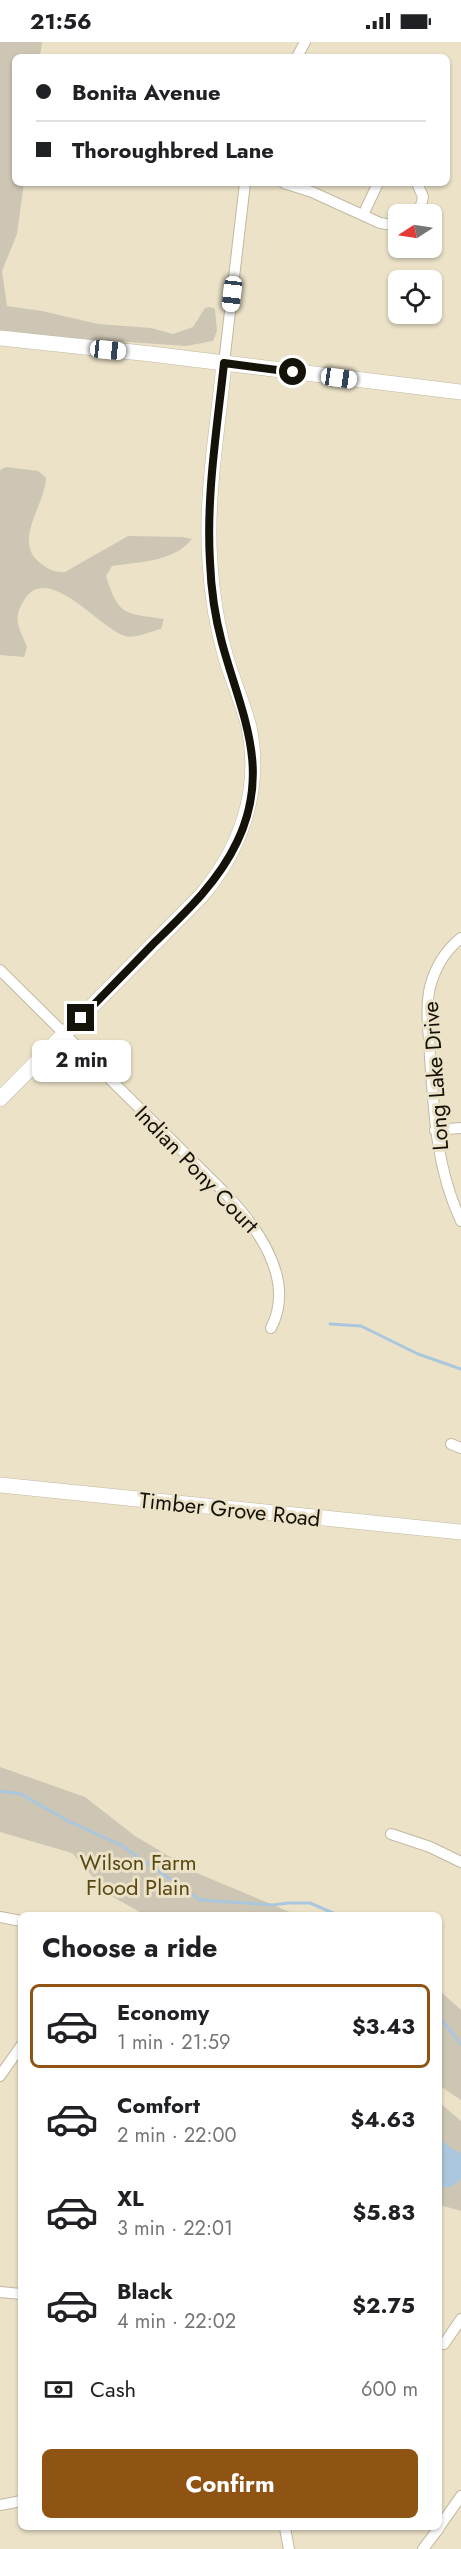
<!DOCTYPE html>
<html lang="en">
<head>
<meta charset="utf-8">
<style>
	body { margin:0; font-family:Jost,sans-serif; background:#f2f2f2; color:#202124; height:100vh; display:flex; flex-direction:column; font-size:22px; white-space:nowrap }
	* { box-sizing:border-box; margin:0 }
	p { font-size:20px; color:#757577 }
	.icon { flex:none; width:33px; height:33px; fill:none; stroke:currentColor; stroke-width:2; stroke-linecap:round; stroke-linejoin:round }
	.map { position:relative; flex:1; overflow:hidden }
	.panel { position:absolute; left:18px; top:1870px; width:424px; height:618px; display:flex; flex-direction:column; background:#fff; border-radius:9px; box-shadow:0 2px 4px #0004 }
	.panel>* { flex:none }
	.guide { position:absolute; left:12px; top:12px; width:438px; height:132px; border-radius:9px; box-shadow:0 2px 4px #0004; display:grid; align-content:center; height:132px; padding:0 24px; background:#fff }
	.needle { width:39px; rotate:258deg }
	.fabs { position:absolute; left:388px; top:162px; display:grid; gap:12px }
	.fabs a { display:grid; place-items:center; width:54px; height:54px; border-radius:9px; background:#fff; box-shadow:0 2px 4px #0004; font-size:30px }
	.end { position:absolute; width:27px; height:27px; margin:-14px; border:8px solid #151209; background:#fff; box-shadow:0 0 0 3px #fff }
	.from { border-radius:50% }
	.bubble { position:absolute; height:42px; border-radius:9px; background:#fff; box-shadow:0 2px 4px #0004; font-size:20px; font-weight:700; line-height:42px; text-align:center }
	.car { position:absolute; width:18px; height:36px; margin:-18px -9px; border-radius:8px; box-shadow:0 0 4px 2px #0007; background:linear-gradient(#fff 24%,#345 0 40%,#fff 0 76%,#345 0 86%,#fff 0) }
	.guide b { display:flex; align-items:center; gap:21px; height:57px; font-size:22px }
	.guide b+b { border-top:2px solid #e0e0e0 }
	.guide i { width:15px; height:15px; background:#202124 }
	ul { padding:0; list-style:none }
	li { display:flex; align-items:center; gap:18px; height:84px; margin:0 12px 9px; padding:0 12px; border:3px solid transparent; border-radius:9px }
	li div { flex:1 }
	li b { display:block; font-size:22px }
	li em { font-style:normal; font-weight:700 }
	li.on { border-color:#8f5314 }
	li>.icon { width:54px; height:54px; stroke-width:1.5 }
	h2 { padding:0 24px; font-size:27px; line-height:72px }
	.pay { display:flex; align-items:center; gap:15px; height:66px; padding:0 24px; font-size:22px }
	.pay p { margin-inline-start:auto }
	.action { display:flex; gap:12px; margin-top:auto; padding:12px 24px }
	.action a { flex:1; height:69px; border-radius:9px; background:#8f5314; color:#fff; font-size:24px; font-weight:700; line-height:69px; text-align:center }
	.status { display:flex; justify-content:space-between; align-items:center; height:42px; padding:0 30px; background:#fff; direction:ltr }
	.status svg { height:16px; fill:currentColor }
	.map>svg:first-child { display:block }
	.green { fill:#cdc6b4 }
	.water { fill:#abc7dd }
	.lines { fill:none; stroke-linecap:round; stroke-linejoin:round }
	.stream { stroke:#abc7dd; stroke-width:3 }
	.street-casing { stroke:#c2b9a1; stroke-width:12 }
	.secondary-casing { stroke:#c2b9a1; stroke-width:16 }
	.street { stroke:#fff; stroke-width:10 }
	.secondary { stroke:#fff; stroke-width:15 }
	.route { stroke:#151209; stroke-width:8 }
	.labels { text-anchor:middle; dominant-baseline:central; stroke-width:6; stroke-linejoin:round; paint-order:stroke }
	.street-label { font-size:22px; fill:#151209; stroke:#ebe2c8 }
	.park-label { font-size:22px; fill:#594812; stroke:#ebe2c8 }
</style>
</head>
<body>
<div class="status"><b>21:56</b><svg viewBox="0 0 49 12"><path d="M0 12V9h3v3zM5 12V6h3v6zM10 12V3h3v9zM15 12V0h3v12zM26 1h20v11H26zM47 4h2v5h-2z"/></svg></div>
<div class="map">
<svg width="461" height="2507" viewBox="0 0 461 2507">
	<rect width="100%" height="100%" fill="#ebe2c8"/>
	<g class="green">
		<polygon points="0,0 42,0 40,15 15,15 15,141 24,141 17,192 2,229 7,264 42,269 98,282 151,286 173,292 193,285 205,266 210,265 215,267 217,289 213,299 186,304 0,291"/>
		<path d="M6 425 38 429 46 436C45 464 10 502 43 523 51 529 55 530 65 530L128 494 182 495 192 497C174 520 138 520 112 524L106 534C119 575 125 571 164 577L161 587C151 589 135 597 125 594 99 586 48 519 24 558 12 578 19 585 27 605L24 615 0 613V428Z"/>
		<polygon points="0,1725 85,1755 135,1794 199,1832 297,1873 145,1873 108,1852 72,1811 0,1790"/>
		<polygon points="440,1949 461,1968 461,2058 440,2044"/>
		<polygon points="440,2061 461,2079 461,2169 440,2163"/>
	</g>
	<path class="water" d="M440 2097 449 2105 461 2111V2137C454 2144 449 2146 440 2145Z"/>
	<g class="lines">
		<g class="stream">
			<polyline points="330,1282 361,1284 418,1312 461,1327"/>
			<polyline points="0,1749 21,1752 68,1779 121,1803 200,1858 273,1863 288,1861 310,1861 340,1874"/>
			<polyline points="440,1976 461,2002"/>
		</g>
		<defs>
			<g id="street">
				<polyline points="297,15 305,0"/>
				<polyline points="284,141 312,150 380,181 399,184"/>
				<polyline points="417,141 423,155 419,172"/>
				<polyline points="363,173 378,141"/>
				<polyline points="224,321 245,141"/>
				<path d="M461 896C446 908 435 926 430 945 425 967 429 992 430 1014 434 1071 436 1126 461 1179"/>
				<path d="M0 928 226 1152C258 1186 296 1238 271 1286"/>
				<polyline points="435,1088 461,1086"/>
				<polyline points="451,1402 461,1406"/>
				<polyline points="391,1792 430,1805 461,1820"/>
				<polyline points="0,1875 21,1879"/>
				<polyline points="0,2034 21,2004"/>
				<polyline points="0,2250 21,2252"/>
				<polyline points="444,2302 461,2277"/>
				<polyline points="0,2463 21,2459"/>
				<polyline points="440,2484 461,2454"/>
				<polyline points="285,2486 289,2507"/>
				<polyline points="423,2507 439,2486"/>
			</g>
			<g id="secondary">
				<polyline points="0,296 151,312 461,350"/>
				<path d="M0 1057 201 854C241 807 262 748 249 685 243 662 233 639 226 616 217 585 212 553 210 521 205 454 218 387 224 321"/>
				<polyline points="0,1443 461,1490"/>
			</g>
		</defs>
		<use href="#street" class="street-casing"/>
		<use href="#secondary" class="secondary-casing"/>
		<use href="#street" class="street"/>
		<use href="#secondary" class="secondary"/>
	</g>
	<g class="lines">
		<path class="route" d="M81 976C105 951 130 926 154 901 186 870 218 840 237 800 272 727 241 671 222 601 215 575 211 547 210 520 206 454 217 387 224 321L293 330"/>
	</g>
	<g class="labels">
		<g class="street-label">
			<text transform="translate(435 1034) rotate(-94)">Long Lake Drive</text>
			<text transform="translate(197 1127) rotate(46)">Indian Pony Court</text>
			<text transform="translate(230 1467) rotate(6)">Timber Grove Road</text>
		</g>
		<g class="park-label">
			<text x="138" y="1820">Wilson Farm<tspan x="138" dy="25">Flood Plain</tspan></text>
		</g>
	</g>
</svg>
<div class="fabs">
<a><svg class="needle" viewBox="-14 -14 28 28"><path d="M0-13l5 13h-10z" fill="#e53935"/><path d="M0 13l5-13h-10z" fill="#757577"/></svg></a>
<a><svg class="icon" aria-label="locate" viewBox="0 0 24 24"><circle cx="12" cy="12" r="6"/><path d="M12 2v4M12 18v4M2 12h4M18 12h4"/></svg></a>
</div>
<i class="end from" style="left:293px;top:330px"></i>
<i class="end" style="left:81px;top:976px"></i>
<div class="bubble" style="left:32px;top:998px;width:99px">2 min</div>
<i class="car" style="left:232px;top:252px;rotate:187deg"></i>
<i class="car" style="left:108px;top:308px;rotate:96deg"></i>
<i class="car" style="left:339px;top:336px;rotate:98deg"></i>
<div class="guide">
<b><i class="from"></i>Bonita Avenue</b>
<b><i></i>Thoroughbred Lane</b>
</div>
<section class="panel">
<h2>Choose a ride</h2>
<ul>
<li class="on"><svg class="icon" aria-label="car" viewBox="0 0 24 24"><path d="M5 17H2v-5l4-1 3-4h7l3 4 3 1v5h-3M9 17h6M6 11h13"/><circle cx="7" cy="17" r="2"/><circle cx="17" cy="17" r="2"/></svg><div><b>Economy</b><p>1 min · 21:59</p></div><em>$3.43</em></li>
<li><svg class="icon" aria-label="car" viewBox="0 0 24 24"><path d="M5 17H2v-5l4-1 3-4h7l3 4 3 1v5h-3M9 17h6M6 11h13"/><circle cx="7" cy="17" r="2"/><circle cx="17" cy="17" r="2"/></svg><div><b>Comfort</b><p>2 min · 22:00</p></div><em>$4.63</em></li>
<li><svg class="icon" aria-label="car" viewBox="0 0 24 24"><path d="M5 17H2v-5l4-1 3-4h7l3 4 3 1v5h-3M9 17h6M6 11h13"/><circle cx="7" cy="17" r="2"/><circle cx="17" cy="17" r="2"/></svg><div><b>XL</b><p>3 min · 22:01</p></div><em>$5.83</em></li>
<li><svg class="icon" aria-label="car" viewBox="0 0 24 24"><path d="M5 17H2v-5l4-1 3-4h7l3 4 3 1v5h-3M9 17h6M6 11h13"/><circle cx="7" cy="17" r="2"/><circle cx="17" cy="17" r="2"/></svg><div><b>Black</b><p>4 min · 22:02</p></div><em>$2.75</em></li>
</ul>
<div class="pay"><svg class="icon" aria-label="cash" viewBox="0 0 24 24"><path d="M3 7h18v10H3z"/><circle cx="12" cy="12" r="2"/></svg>Cash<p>600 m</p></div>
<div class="action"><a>Confirm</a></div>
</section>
</div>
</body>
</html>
